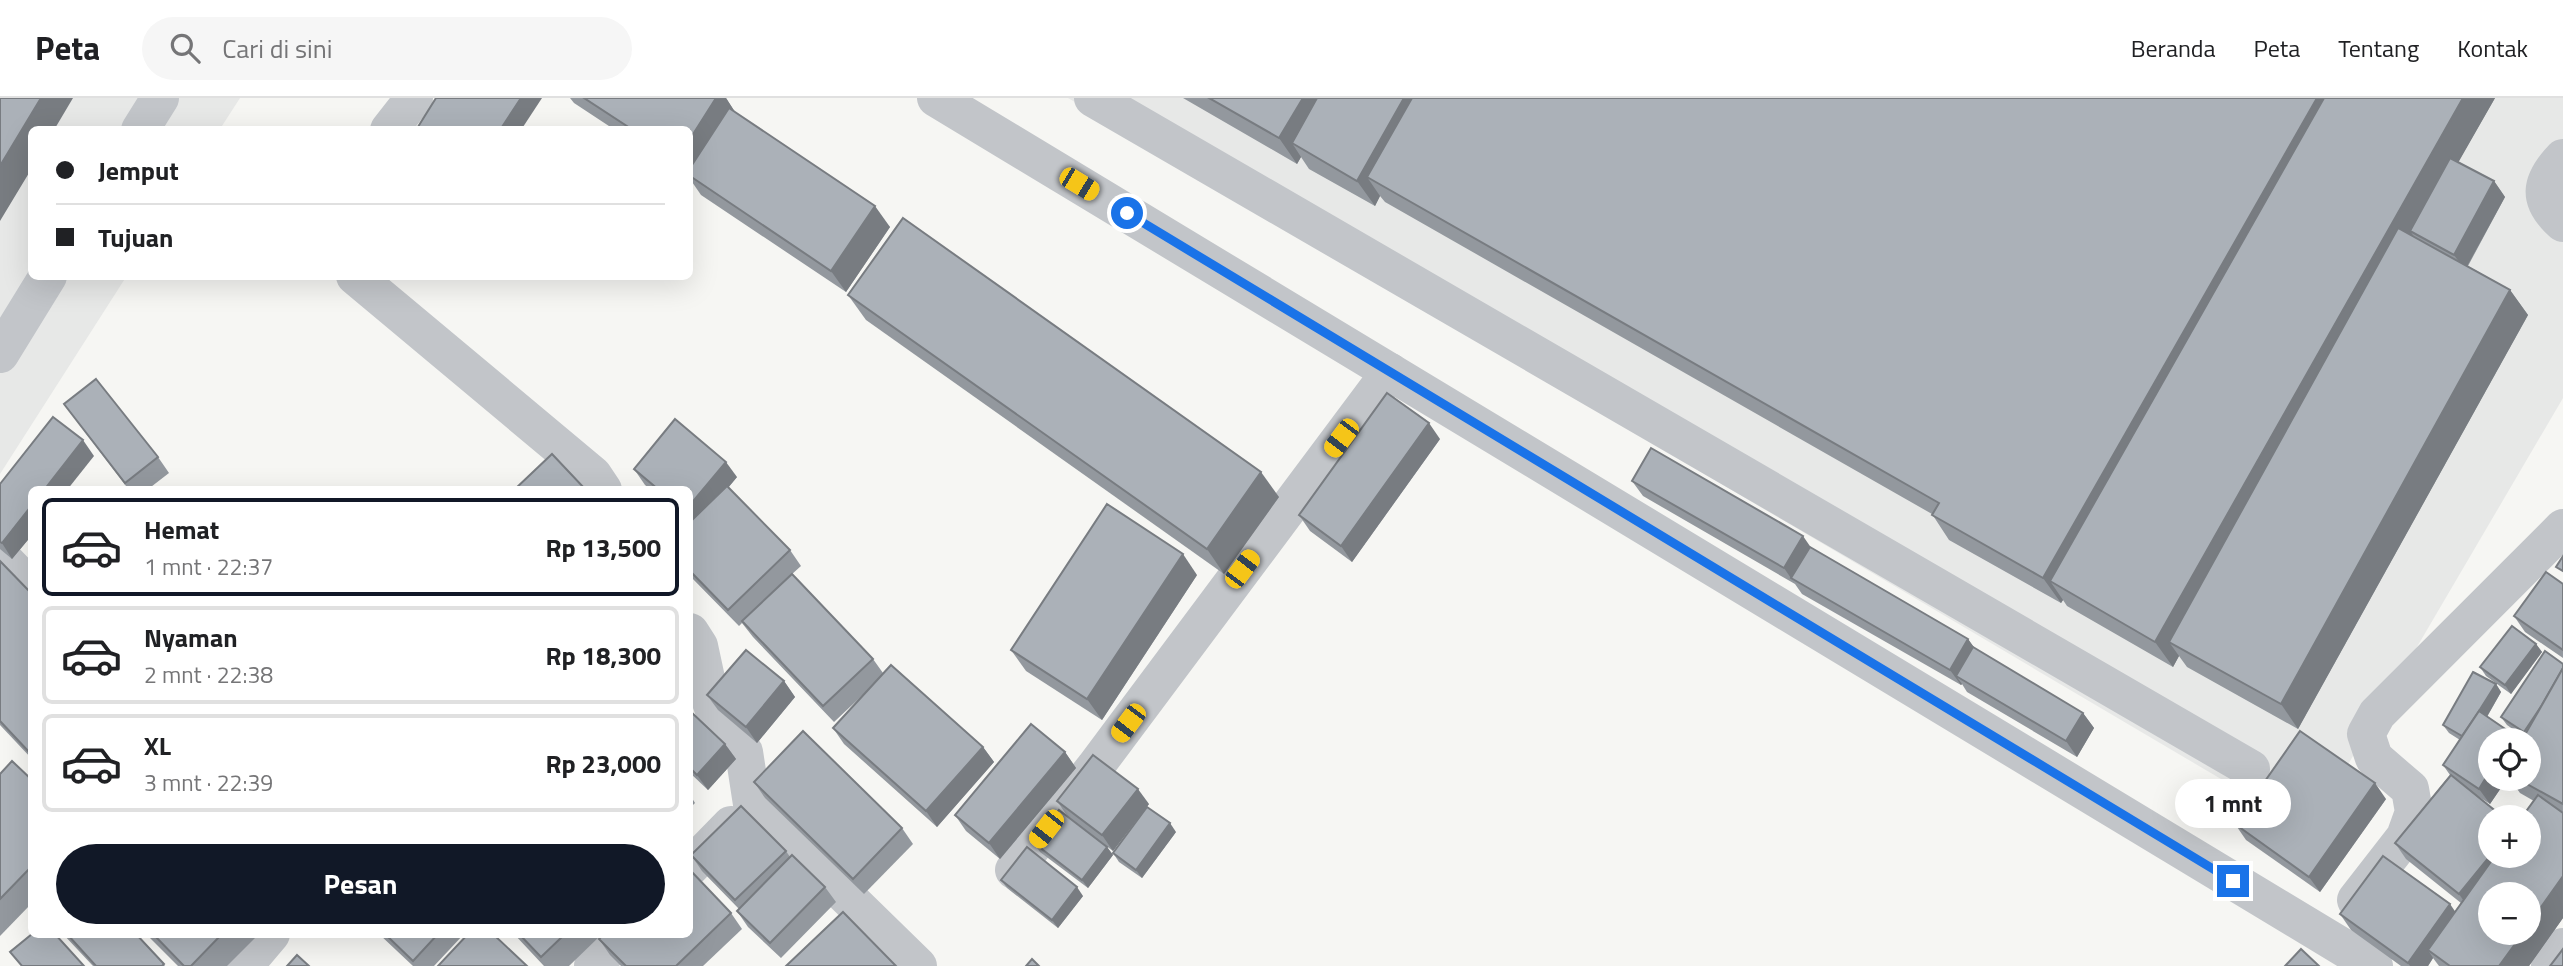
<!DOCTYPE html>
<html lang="id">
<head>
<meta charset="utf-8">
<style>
	body { margin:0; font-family:"Titillium Web",sans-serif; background:#f6f6f6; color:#202124; height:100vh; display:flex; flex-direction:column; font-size:26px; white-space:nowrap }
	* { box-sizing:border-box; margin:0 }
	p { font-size:23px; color:#757577 }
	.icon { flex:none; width:38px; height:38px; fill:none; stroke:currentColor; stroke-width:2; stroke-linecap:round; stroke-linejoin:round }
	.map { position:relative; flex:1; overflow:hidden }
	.sheet { position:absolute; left:28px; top:388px; width:665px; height:452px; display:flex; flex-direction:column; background:#fff; border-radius:10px; box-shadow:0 7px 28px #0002 }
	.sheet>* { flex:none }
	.guide { position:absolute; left:28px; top:28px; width:665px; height:154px; border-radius:10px; box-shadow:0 7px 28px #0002; display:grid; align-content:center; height:154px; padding:0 28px; background:#fff }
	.tools { position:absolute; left:2478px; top:630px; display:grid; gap:14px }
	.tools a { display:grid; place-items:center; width:63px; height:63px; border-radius:50%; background:#fff; box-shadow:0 7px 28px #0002; font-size:35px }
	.end { position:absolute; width:32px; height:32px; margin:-16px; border:9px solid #1a73e8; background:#fff; box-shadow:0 0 0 4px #fff }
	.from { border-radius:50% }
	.bubble { position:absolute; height:49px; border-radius:24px; background:#fff; box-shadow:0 7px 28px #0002; font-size:23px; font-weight:700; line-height:49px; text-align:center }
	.car { position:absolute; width:21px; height:42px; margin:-21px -10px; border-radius:9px; box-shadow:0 0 5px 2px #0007; background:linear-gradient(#f5c518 24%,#345 0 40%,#f5c518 0 76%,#345 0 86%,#f5c518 0) }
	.guide b { display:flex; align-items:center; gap:24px; height:66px; font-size:26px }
	.guide b+b { border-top:2px solid #e0e0e0 }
	.guide i { width:18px; height:18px; background:#202124 }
	ul { padding:12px 0 0; list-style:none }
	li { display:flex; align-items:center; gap:21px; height:98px; margin:0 14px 10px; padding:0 14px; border:4px solid #e0e0e0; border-radius:10px }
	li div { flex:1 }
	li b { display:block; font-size:26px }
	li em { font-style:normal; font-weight:700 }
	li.current { border-color:#111827 }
	li>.icon { width:63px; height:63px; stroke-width:1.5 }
	.cta { display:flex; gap:14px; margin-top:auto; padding:14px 28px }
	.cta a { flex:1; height:80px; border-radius:42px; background:#111827; color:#fff; font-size:28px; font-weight:700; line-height:80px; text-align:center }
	header { display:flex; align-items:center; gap:42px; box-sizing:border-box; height:98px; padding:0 35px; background:#fff; border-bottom:2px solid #e0e0e0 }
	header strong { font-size:33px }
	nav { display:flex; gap:38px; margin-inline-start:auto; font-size:24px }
	.search { width:490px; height:63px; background:#f6f6f6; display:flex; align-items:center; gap:18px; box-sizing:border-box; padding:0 24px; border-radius:38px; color:#757577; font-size:26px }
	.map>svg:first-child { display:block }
	.built { fill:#e7e8e7 }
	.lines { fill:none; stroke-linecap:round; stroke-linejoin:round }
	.minor { stroke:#c2c5c9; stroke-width:38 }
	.wall { fill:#93989e }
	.shaded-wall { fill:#787c81 }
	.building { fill:#abb1b8; stroke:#787c81; stroke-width:2 }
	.route { stroke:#1a73e8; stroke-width:9 }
</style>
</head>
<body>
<header>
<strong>Peta</strong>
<div class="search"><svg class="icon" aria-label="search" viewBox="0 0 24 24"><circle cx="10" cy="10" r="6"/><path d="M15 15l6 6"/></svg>Cari di sini</div>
<nav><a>Beranda</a><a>Peta</a><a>Tentang</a><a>Kontak</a></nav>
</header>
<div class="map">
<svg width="2563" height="868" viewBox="0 0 2563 868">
	<rect width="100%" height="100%" fill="#f6f6f3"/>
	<g class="built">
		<polygon points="0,0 240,0 220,31 32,32 32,178 126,179 0,376"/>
		<polygon points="1068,0 2563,0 2563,300 2309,733"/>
	</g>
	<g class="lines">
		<g class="minor">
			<polyline points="936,0 2374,868"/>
			<polyline points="1093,0 2251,671"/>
			<polyline points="140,32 160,0"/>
			<polyline points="389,32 414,0"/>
			<path d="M2563 60C2540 84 2537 102 2563 125"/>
			<polyline points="355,178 593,377 603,392"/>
			<polyline points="0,256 48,178"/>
			<polyline points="0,458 32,491"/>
			<polyline points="690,534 699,548 711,604 719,626 744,654 752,706 918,868"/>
			<polyline points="690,769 731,727"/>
			<polyline points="1014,772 1095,669 1390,274"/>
			<polyline points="2356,802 2405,739 2414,714 2410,691 2374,660 2366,636 2377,616 2563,430"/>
			<polyline points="244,868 271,836"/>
			<polyline points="593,868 623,836"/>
			<polyline points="2550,868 2563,849"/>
		</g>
	</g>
	<g class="wall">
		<polygon points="570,0 726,0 735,14 890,129 846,194 701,97 690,81 690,32 615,32 574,5"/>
		<polygon points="1183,0 2495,0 2458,64 2494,83 2505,99 2468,168 2510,192 2528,217 2298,631 2187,569 2179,558 2173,569 2067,508 2063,502 2061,505 1949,442 1932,416 1385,104 1380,98 1375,108 1309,71 1301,59 1297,66"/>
		<polygon points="848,197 1279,399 1224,476 866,222"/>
		<polygon points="64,306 158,359 169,375 147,392 129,392"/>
		<polygon points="1440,341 1352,464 1310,433 1299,417"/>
		<polygon points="94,358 32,392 32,437 12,461 0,451 0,386"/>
		<polygon points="634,371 737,379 728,390 790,452 801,468 791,477 873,561 883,575 983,649 994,664 937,729 844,646 833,630 867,593 834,624 753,539 742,525 739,528 690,478 690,392 651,392 645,387"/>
		<polygon points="1632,383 1810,449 1968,541 1974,550 2083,615 2094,630 2077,659 1967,594 1962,586 1961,587 1802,496 1795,486 1643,398"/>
		<polygon points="0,463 32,496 32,661 0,627"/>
		<polygon points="1197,477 1102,622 1026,573 1011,552"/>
		<polygon points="2563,486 2563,560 2525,534 2514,518"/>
		<polygon points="2536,546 2542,554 2511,596 2486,578 2480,569"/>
		<polygon points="2563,566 2563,820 2529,868 2439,868 2433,860 2428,868 2401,868 2351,832 2340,816 2455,813 2461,805 2406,761 2395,745 2450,677 2443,667 2460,642 2449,635 2443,627 2496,586 2501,594 2487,619 2514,637 2518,642 2490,642 2490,681 2507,681 2490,706 2476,697 2529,758 2534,703 2520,695 2510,681 2529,681 2524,639 2507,627 2501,619"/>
		<polygon points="784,583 795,599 757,645 718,612 707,597"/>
		<polygon points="690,613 725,646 736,661 708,692 690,675"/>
		<polygon points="1065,654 1076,670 1000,761 966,733 955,717"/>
		<polygon points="0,676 32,682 32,805 0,838"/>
		<polygon points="754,684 902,730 913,746 864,796 765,700"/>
		<polygon points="690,697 695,705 690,710"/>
		<polygon points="2386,701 2320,794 2246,742 2235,726"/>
		<polygon points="1057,703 1149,706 1113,753 1068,719"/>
		<polygon points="1176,734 1142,780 1119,764 1113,755"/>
		<polygon points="1034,745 1107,749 1113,757 1088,790 1040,754"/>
		<polygon points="786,753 790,759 825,789 836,804 781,860 748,829 737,813 739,811 702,773 691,757"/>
		<polygon points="1001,782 1083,798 1058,830 1007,790"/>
		<polygon points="731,815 742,831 703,868 621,868 610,857 599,841"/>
		<polygon points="63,836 136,836 165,868 93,868"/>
		<polygon points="146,836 259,836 227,868 178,868"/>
		<polygon points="379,836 464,836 434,868 413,868"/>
		<polygon points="514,836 602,836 569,868 544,868"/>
	</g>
	<g class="shaded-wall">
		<polygon points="41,0 73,0 54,32 32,32 32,70 0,123 0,68"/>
		<polygon points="521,0 542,0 521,32 500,32"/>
		<polygon points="716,0 726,0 735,14 693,80 690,77 690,41"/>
		<polygon points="1303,0 1335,0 1292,45 1301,59 1297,66 1279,40"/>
		<polygon points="1404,0 1436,0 1367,79 1380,98 1375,108 1357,83"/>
		<polygon points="2317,0 2349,0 2050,483 2063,502 2061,505 2043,480"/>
		<polygon points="2463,0 2495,0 2417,137 2410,133 2415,140 2169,544 2179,558 2173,569 2155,544"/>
		<polygon points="2494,83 2505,99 2465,172 2454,157"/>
		<polygon points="875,108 890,129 846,194 831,173"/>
		<polygon points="2510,192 2528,217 2298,631 2281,606"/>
		<polygon points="1429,325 1440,341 1352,464 1341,448"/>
		<polygon points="83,342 94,358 67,392 44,392"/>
		<polygon points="726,364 737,379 695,429 690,420 690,407"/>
		<polygon points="1261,374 1279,399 1224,476 1207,451"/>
		<polygon points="32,407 32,437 12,461 2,445"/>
		<polygon points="1803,438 1814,454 1791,480 1795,486 1784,470"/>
		<polygon points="1183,456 1197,477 1102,622 1087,601"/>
		<polygon points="1968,541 1979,556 1956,578 1962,586 1961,587 1950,572"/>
		<polygon points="2536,546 2542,554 2511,596 2505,587"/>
		<polygon points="784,583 795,599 757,645 746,629"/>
		<polygon points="2496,586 2501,594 2470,648 2464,639"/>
		<polygon points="2083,615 2094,630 2077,659 2066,643"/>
		<polygon points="2514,637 2518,642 2511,642"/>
		<polygon points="725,646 736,661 708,692 697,677"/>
		<polygon points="983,649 994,664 937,729 926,713"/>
		<polygon points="1065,654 1076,670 1000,761 989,745"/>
		<polygon points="2490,673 2490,681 2507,681 2490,706 2479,691"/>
		<polygon points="2375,685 2386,701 2320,794 2309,779"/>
		<polygon points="1138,691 1149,706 1113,753 1102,737"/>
		<polygon points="1170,725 1176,734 1142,780 1136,772"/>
		<polygon points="1107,749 1113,757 1088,790 1082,782"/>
		<polygon points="2490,758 2514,758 2470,812 2459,796"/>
		<polygon points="2563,778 2563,820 2529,868 2499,868 2523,835 2529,835 2529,826"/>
		<polygon points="1077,789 1083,798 1058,830 1052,822"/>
		<polygon points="2450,806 2461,822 2428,852 2433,860 2428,868 2410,868 2408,865"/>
	</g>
	<g class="building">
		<polygon points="0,0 41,0 0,68"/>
		<polygon points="436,0 521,0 500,32 416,32"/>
		<polygon points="584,0 716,0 690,41 690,32 633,32"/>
		<polygon points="1209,0 1303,0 1279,40"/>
		<polygon points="1317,0 1404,0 1357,83 1292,45"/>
		<polygon points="1412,0 2317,0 2043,480 1932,417 1939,405 1367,79"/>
		<polygon points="2324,0 2463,0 2155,544 2050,483"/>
		<polygon points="729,10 875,108 831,173 690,78 690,70"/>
		<polygon points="2450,60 2494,83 2454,157 2410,133"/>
		<polygon points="903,120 1261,374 1207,451 848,197"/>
		<polygon points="2398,130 2510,192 2281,606 2169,544"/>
		<polygon points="96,281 158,359 125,385 64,306"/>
		<polygon points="1387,295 1429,325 1341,448 1299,417"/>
		<polygon points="53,319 83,342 44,392 32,392 32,407 2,445 0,444 0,386"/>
		<polygon points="675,321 726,364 690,407 690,392 659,392 634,371"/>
		<polygon points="1651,350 1803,438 1784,470 1632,383"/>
		<polygon points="552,356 586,392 514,392"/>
		<polygon points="727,388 790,452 728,512 690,473 690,424"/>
		<polygon points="1107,406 1183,456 1087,601 1011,552"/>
		<polygon points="1810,449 1968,541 1950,572 1791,480"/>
		<polygon points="2563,458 2563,473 2556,469"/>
		<polygon points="0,463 32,496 32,653 30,655 0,623"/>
		<polygon points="2546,474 2563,486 2563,552 2514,518"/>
		<polygon points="792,476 873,561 823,608 742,523"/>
		<polygon points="2512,528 2536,546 2505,587 2480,569"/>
		<polygon points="1973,549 2083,615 2066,643 1956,578"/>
		<polygon points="746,552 784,583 746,629 707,597"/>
		<polygon points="2545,553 2563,566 2563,570 2542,607 2524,634 2501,619"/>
		<polygon points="891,567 983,649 926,713 833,630"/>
		<polygon points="2563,570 2563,706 2518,681 2529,681 2529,642 2522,642"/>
		<polygon points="2473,574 2496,586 2479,613 2462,638 2443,627"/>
		<polygon points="690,613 725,646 697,677 690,670"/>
		<polygon points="2479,613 2514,637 2511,642 2490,642 2490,673 2479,691 2443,667"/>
		<polygon points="1031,626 1065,654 989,745 955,717"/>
		<polygon points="803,633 902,730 853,781 754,684"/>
		<polygon points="2300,633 2375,685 2309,779 2235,726"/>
		<polygon points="1093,657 1138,691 1102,737 1057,703"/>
		<polygon points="12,663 32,682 32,768 0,801 0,676"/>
		<polygon points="2451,677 2503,719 2490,719 2490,758 2459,796 2395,745"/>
		<polygon points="2538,697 2563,715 2563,778 2529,826 2529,796 2490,796 2490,835 2523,835 2499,868 2450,868 2428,852 2495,758 2529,758 2529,719 2522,719"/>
		<polygon points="741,708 786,753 735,802 691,757"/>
		<polygon points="1147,709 1170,725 1136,772 1113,755"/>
		<polygon points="1059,712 1107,749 1082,782 1034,745"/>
		<polygon points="1027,749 1077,789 1052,822 1001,782"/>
		<polygon points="792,757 825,789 770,845 737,813"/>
		<polygon points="2383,758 2450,806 2408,865 2340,816"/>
		<polygon points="690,772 731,815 676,868 626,868 599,841 604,836 690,836"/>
		<polygon points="843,814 896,868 786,868"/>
		<polygon points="32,836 55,836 84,868 22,868 10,854"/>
		<polygon points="67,836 136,836 164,866 162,868 96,868"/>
		<polygon points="153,836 222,836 191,868 184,868"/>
		<polygon points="385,836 438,836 413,863"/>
		<polygon points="468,836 493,836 527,868 438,868"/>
		<polygon points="519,836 565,836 541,859"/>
		<polygon points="2301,851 2319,868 2285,868"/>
		<polygon points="2563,851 2563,868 2550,868"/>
		<polygon points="297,857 309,868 287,868"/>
		<polygon points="1032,861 1039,868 1026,868"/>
	</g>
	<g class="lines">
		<polyline class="route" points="1127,115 2233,783"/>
	</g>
</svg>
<div class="tools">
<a><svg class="icon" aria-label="locate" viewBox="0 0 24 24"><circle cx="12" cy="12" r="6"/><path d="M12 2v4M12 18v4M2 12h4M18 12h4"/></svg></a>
<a>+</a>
<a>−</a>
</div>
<i class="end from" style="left:1127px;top:115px"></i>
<i class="end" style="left:2233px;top:783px"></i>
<div class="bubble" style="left:2175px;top:681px;width:116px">1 mnt</div>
<i class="car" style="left:1079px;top:86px;rotate:121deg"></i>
<i class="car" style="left:1341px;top:340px;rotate:217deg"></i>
<i class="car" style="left:1242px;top:471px;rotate:37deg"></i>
<i class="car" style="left:1128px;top:625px;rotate:217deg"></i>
<i class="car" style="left:1046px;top:731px;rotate:218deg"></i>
<div class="guide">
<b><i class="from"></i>Jemput</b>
<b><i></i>Tujuan</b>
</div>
<section class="sheet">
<ul>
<li class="current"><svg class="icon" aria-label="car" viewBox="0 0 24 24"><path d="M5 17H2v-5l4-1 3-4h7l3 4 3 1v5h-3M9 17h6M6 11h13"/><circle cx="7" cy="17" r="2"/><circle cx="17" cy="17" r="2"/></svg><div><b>Hemat</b><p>1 mnt · 22:37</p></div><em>Rp 13,500</em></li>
<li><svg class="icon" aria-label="car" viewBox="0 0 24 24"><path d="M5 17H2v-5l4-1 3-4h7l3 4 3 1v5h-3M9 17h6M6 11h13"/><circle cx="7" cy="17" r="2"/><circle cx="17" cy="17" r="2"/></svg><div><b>Nyaman</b><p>2 mnt · 22:38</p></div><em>Rp 18,300</em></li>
<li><svg class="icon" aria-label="car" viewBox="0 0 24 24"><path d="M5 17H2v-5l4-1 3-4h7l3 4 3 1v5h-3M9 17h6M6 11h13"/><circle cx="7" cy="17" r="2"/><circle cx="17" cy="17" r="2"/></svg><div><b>XL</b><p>3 mnt · 22:39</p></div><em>Rp 23,000</em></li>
</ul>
<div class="cta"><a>Pesan</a></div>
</section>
</div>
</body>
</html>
